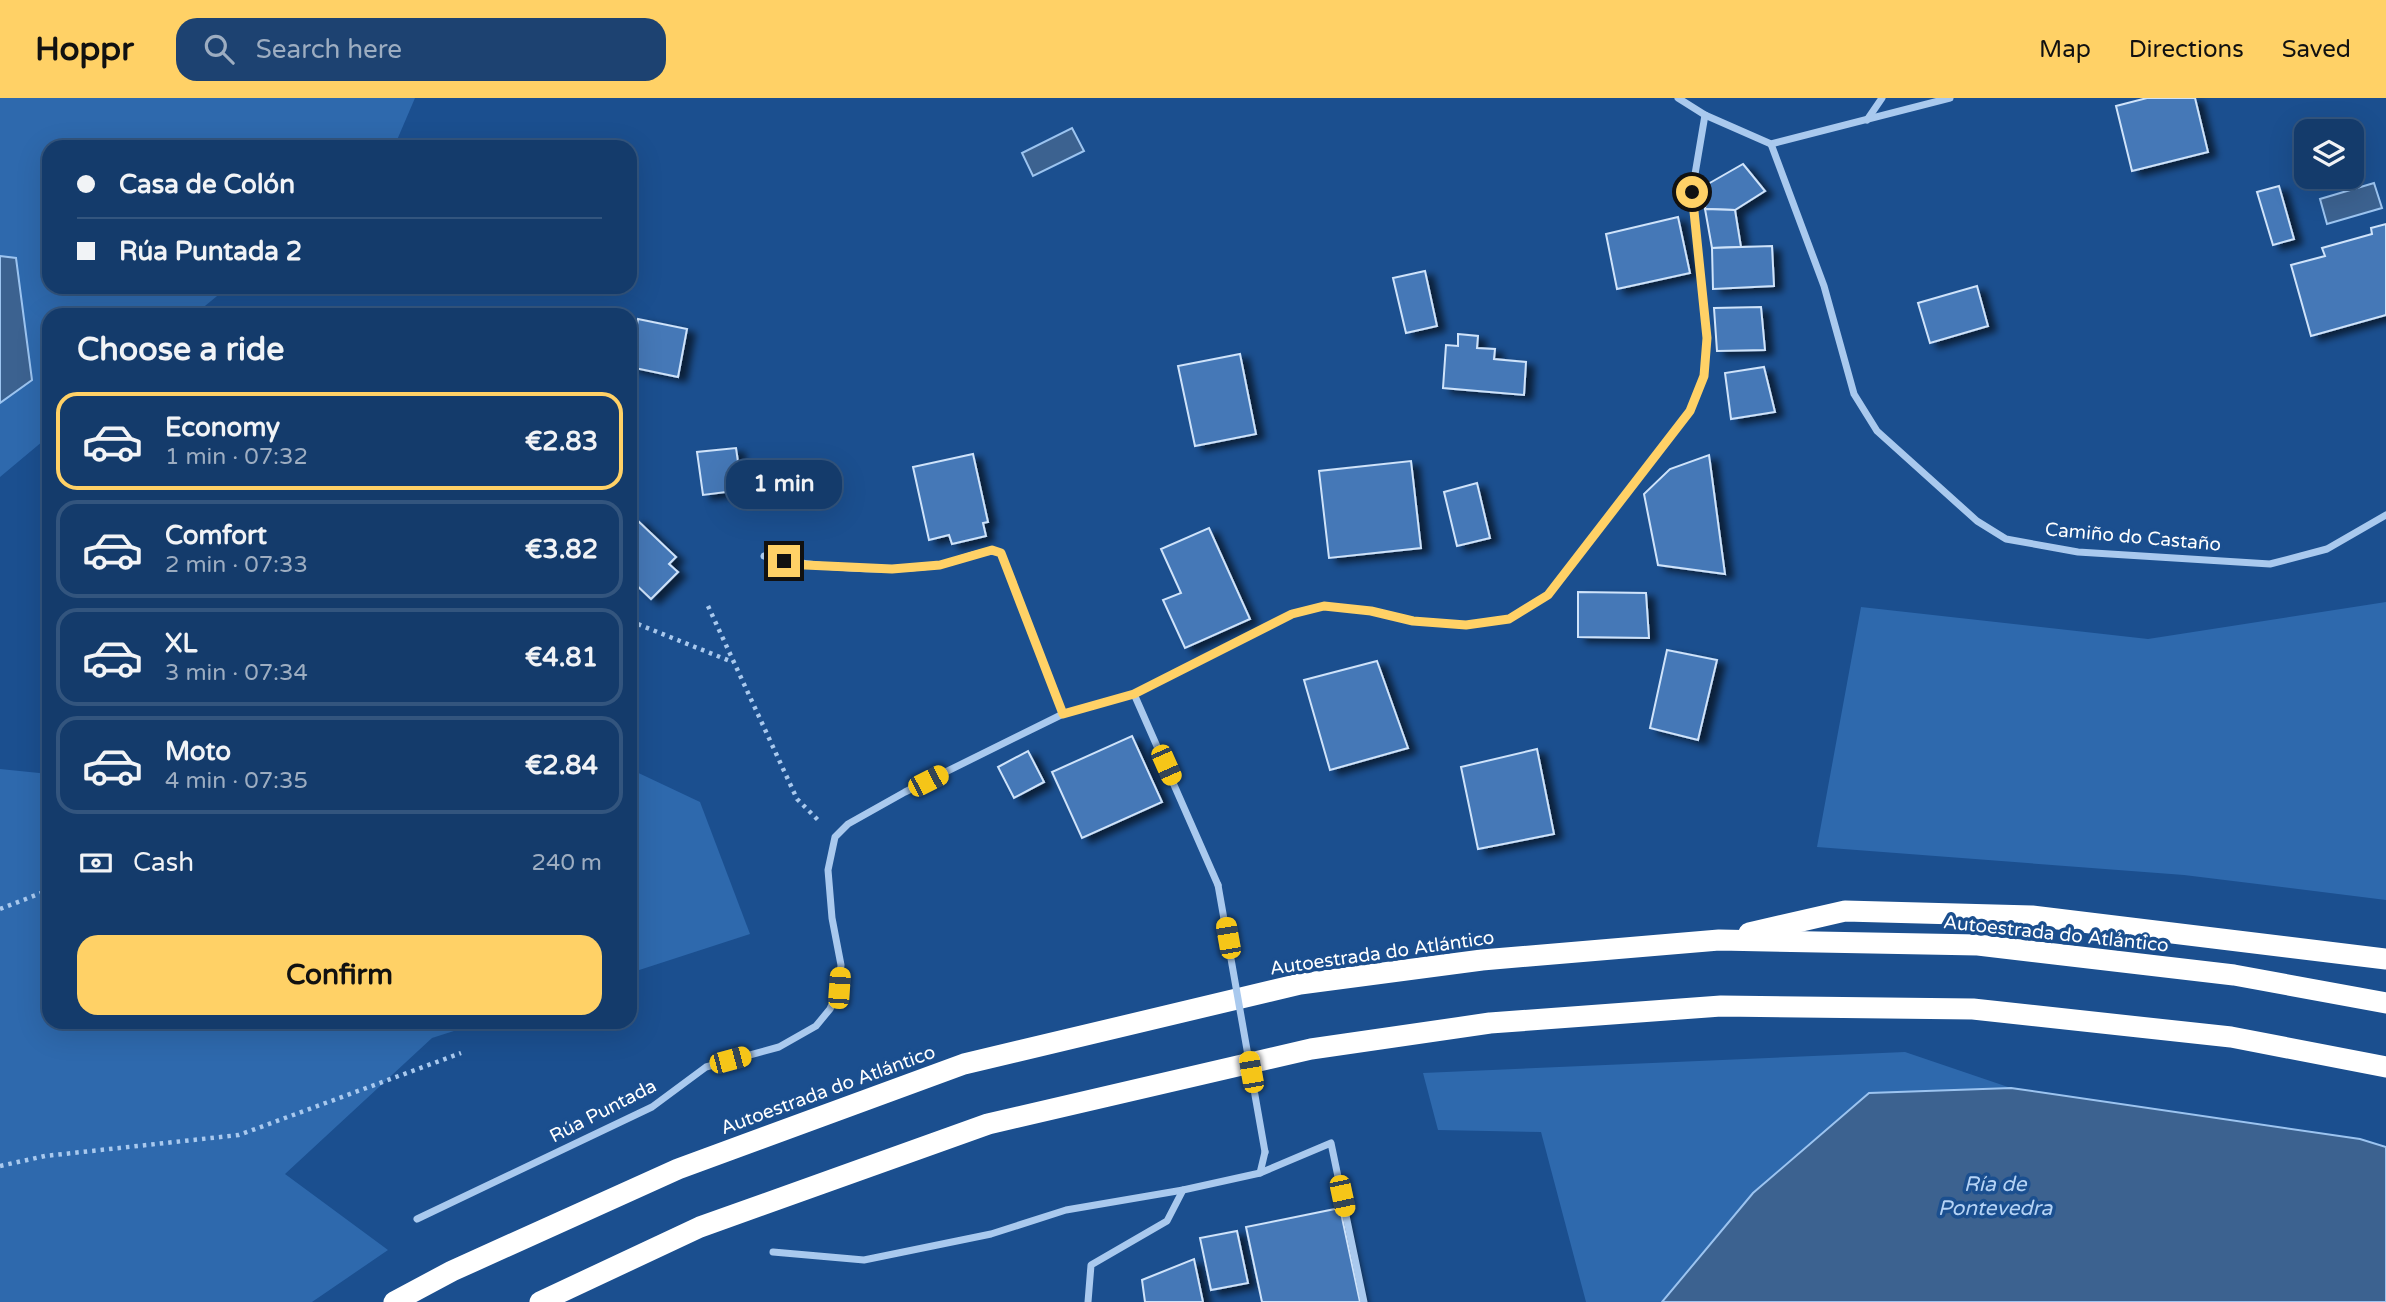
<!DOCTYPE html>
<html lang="en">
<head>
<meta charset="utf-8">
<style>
	body { margin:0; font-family:"Varela Round",sans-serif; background:#1d4271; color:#f1f3f6; height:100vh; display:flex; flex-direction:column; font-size:26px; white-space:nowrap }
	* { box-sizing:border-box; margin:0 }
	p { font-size:23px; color:#9dadc1 }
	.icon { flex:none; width:38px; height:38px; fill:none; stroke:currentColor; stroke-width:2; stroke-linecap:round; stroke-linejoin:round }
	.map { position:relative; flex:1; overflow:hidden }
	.details { position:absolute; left:42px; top:210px; width:595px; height:721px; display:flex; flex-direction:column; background:#143b6b; border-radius:21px; box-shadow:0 7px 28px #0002,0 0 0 2px #33557e }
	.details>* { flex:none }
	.guide { position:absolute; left:42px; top:42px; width:595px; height:154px; border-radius:21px; box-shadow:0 7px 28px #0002,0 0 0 2px #33557e; display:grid; align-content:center; height:154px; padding:0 35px; background:#143b6b }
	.tools { position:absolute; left:2294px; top:21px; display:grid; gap:14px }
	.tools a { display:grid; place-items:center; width:70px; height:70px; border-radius:14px; background:#143b6b; box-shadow:0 7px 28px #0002,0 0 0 2px #33557e; font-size:35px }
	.end { position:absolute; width:32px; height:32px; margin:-16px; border:9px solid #ffd166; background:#111; box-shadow:0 0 0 4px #111 }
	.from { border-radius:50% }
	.bubble { position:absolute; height:49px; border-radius:21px; background:#143b6b; box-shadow:0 7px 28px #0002,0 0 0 2px #33557e; font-size:23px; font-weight:700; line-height:49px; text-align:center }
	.car { position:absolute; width:21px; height:42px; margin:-21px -10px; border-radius:9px; box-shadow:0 0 5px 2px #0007; background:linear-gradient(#f5c518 24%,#345 0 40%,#f5c518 0 76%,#345 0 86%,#f5c518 0) }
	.guide b { display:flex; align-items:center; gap:24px; height:66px; font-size:26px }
	.guide b+b { border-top:2px solid #33557e }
	.guide i { width:18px; height:18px; background:#f1f3f6 }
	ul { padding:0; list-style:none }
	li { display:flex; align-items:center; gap:21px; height:98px; margin:0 14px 10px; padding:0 21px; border:4px solid #33557e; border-radius:21px }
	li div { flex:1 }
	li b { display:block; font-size:26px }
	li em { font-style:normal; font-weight:700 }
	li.current { border-color:#ffd166 }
	li>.icon { width:63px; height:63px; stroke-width:1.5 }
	h2 { padding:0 35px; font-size:32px; line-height:84px }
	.pay { display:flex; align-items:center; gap:18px; height:77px; padding:0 35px; font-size:26px }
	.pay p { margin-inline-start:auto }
	.button { display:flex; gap:14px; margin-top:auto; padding:14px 35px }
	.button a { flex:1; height:80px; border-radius:21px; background:#ffd166; color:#111; font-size:28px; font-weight:700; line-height:80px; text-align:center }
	header { display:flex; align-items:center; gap:42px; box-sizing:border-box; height:98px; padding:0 35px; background:#ffd166; color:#111 }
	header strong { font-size:33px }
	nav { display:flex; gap:38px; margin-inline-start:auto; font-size:24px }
	.search { width:490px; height:63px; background:#1d4271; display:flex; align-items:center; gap:18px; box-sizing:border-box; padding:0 24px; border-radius:21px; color:#9dadc1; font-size:26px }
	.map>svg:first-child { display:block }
	.green { fill:#2e69ad }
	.water { fill:#3c6290; stroke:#9cc4f0; stroke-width:2 }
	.building { fill:#4478b7; stroke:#cfe3fa; stroke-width:2; filter:url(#shadow) }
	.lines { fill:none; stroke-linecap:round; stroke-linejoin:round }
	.path { stroke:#a9c9ee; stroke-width:4.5; stroke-dasharray:3.5 5; stroke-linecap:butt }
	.street { stroke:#a9c9ee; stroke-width:7 }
	.highway { stroke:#fff; stroke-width:21 }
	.street-bridge { stroke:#a9c9ee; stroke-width:7 }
	.route { stroke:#ffd166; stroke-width:9 }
	.labels { text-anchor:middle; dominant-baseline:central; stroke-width:7; stroke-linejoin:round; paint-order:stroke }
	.street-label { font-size:19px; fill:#fff; stroke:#1b4f8f }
	.water-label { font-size:21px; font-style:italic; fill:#b5d3f5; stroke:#1b4f8f }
</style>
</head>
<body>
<header>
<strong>Hoppr</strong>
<div class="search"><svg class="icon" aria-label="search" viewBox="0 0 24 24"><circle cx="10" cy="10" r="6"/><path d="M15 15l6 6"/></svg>Search here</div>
<nav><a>Map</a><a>Directions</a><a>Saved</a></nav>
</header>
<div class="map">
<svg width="2386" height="1204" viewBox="0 0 2386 1204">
	<defs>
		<filter id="shadow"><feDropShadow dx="8" dy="4.5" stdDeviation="3.5" flood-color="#0009"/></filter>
	</defs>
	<rect width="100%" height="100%" fill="#1b4f8f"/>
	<g class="green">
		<polygon points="0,0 415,0 394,49 49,49 49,189 228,189 194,217 49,217 49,338 0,379"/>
		<polygon points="2386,504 2386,802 2184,777 1817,749 1861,509 2148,541"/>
		<polygon points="0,671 49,676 49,924 482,924 432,940 285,1076 388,1152 312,1204 0,1204"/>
		<polygon points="630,671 700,704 750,836 630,875"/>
		<polygon points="1905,954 2011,990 1869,995 1670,1204 1586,1204 1541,1034 1438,1032 1423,975"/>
	</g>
	<g class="water">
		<polygon points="1072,30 1084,53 1033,78 1022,55"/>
		<polygon points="2374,85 2382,110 2327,126 2320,101"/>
		<polygon points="0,158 16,160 32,282 0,305"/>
		<polygon points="2011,990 2360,1041 2386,1049 2386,1204 1662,1204 1753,1095 1869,995"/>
	</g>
	<g class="building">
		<polygon points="2147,0 2195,0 2208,54 2132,73 2116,8"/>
		<polygon points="1743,66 1765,93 1735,112 1705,111 1708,86"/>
		<polygon points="2279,88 2294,141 2273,147 2257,94"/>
		<polygon points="1705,111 1735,112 1741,149 1712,150"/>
		<polygon points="1678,119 1690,175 1617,191 1606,136"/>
		<polygon points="2386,126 2386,217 2311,238 2291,167 2325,158 2322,150 2372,136 2371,130"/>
		<polygon points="1772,148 1774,188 1713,191 1712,150"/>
		<polygon points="1425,173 1437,228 1406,235 1393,180"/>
		<polygon points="1977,188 1988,228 1930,245 1918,205"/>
		<polygon points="1761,209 1765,252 1717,253 1714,210"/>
		<polygon points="638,221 687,231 678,279 630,269"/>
		<polygon points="1458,236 1478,238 1477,250 1495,251 1494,261 1526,264 1524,297 1443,290 1446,247 1458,248"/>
		<polygon points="1240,256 1256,336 1195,348 1178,268"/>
		<polygon points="1764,269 1775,314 1731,321 1725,275"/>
		<polygon points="736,350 742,392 703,397 697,354"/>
		<polygon points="973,356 988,424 983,425 986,438 952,446 949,437 929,442 913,369"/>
		<polygon points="1709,357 1725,476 1658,467 1644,396 1670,371"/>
		<polygon points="1411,363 1421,450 1329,460 1319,373"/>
		<polygon points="1477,385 1490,440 1457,448 1444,394"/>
		<polygon points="636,421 676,459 669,466 678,474 651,501 630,481 630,427"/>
		<polygon points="1209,430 1250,521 1185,550 1163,502 1181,495 1161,451"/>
		<polygon points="1578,494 1646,495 1649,540 1578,539"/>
		<polygon points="1667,552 1717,562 1698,642 1650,630"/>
		<polygon points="1377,563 1408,650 1330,672 1304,582"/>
		<polygon points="1132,638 1162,704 1082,740 1052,674"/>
		<polygon points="1537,651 1554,736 1478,751 1461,669"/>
		<polygon points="1028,653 1044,684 1014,700 998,669"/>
		<polygon points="1340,1110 1360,1204 1262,1204 1246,1129"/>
		<polygon points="1237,1133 1248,1185 1211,1192 1200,1140"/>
		<polygon points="1194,1161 1203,1204 1145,1204 1142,1182"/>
	</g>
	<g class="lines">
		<g class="path">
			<polyline points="708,508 797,701 819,723"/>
			<polyline points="630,523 730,563"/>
			<polyline points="0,811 49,792"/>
			<polyline points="0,1068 45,1058 239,1037 461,955"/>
		</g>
		<g class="street">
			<polyline points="1678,0 1705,17 1771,46 1950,0"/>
			<polyline points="1867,22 1882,0"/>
			<polyline points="1771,46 1824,188 1854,296 1877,333 1977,423 2006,441 2078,454 2270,466 2327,451 2386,417"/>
			<path d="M764 458C815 470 885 475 938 467 959 464 981 449 1001 455L1063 616"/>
			<polyline points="1134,596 1218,787"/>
			<polyline points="1260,1075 1265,1054"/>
			<polyline points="417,1121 652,1009 706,969 779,949 816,928 830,911 839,890 841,867 832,820 828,772 835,739 848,726 905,694 1063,616 1134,596 1292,516 1324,508 1371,513 1413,523 1466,527 1509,521 1548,497 1690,313 1704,278 1707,240 1692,94 1705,17"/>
			<polyline points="773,1154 864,1162 991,1136 1066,1112 1183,1092"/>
			<polyline points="1088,1204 1091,1167 1167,1123 1183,1092 1260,1075 1331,1045 1364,1204"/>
		</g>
		<g class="highway">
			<polyline points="1749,835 1845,813 2032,818 2386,861"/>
			<polyline points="394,1204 452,1173 678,1071 964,966 1300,886 1482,862 1719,842 1978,847 2234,877 2386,905"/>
			<polyline points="540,1204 700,1129 988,1026 1311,951 1490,925 1721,908 1973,911 2231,939 2386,969"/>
		</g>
		<polyline class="street-bridge" points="1218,787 1265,1054"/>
	</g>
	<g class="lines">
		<polyline class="route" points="784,463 805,467 892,471 940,467 992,452 1001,455 1063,616 1134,596 1292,516 1324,508 1371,513 1413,523 1466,527 1509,521 1548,497 1690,313 1704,278 1707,240 1692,94"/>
	</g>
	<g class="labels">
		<g class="street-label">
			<text transform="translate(2133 439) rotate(5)">Camiño do Castaño</text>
			<text transform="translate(2056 836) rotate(6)">Autoestrada do Atlántico</text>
			<text transform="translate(1382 855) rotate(-8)">Autoestrada do Atlántico</text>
			<text transform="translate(828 992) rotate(-20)">Autoestrada do Atlántico</text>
			<text transform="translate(603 1013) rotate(-27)">Rúa Puntada</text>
		</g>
		<g class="water-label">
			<text x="1995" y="1086">Ría de<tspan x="1995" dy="24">Pontevedra</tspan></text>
		</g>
	</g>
</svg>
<div class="tools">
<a><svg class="icon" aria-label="layers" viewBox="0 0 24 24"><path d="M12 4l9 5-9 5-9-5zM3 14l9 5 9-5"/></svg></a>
</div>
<i class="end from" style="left:1692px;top:94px"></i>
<i class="end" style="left:784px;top:463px"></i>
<div class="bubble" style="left:726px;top:362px;width:116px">1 min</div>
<i class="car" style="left:1166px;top:667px;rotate:156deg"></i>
<i class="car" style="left:928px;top:683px;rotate:63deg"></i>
<i class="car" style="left:1228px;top:840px;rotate:350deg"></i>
<i class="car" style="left:839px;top:890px;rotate:4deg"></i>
<i class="car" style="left:730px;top:962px;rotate:75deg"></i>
<i class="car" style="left:1251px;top:974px;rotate:350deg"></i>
<i class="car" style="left:1342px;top:1098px;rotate:168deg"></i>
<div class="guide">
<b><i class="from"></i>Casa de Colón</b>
<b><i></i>Rúa Puntada 2</b>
</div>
<section class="details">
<h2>Choose a ride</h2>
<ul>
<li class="current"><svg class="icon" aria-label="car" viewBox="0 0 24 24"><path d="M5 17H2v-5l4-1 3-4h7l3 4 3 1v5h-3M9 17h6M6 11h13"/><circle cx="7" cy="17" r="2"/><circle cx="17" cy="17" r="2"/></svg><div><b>Economy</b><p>1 min · 07:32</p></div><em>€2.83</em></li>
<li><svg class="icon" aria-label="car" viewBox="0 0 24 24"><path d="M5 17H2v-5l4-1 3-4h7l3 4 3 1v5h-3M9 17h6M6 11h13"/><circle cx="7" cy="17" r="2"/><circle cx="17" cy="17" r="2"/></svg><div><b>Comfort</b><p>2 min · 07:33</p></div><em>€3.82</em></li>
<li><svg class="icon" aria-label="car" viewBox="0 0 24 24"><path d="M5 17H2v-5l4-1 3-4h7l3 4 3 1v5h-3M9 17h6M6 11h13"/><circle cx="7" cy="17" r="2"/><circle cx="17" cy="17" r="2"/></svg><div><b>XL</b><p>3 min · 07:34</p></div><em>€4.81</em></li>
<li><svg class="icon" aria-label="car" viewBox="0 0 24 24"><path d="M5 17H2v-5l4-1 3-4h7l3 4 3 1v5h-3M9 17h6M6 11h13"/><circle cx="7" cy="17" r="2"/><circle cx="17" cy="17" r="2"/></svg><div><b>Moto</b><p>4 min · 07:35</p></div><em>€2.84</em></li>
</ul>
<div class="pay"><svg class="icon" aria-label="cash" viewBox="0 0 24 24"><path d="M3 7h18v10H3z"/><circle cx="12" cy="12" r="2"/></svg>Cash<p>240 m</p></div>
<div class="button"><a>Confirm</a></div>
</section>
</div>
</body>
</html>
